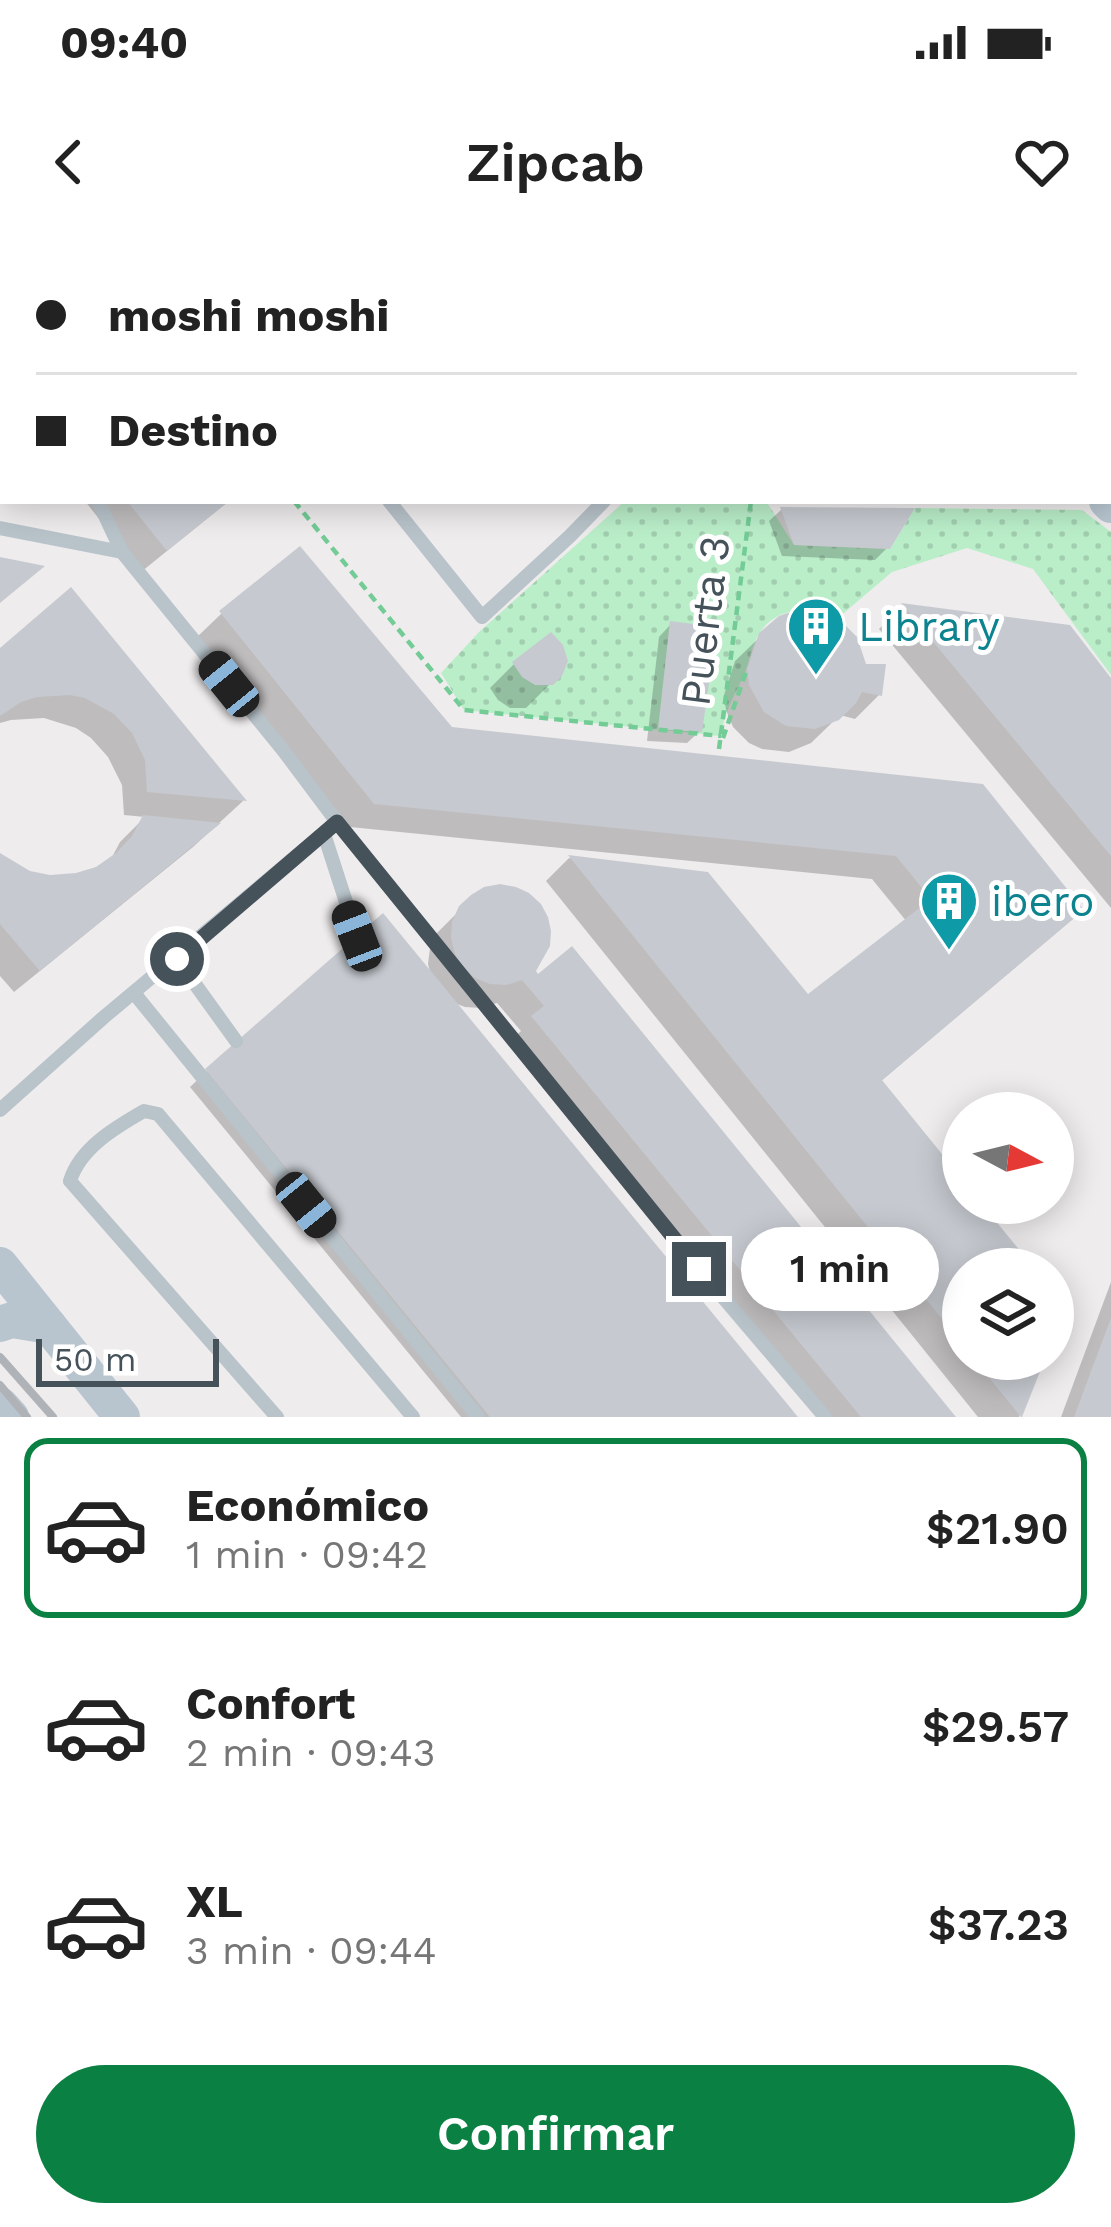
<!DOCTYPE html>
<html lang="es">
<head>
<meta charset="utf-8">
<style>
	body { margin:0; font-family:"Work Sans",sans-serif; background:#f6f6f6; color:#222; height:100vh; display:flex; flex-direction:column; font-size:45px; white-space:nowrap }
	* { box-sizing:border-box; margin:0 }
	p { font-size:39px; color:#767676 }
	.icon { flex:none; width:66px; height:66px; fill:none; stroke:currentColor; stroke-width:2; stroke-linecap:round; stroke-linejoin:round }
	.map { position:relative; height:1177px; overflow:hidden }
	.side { display:flex; flex-direction:column; background:#fff; flex:1 }
	.side>* { flex:none }
	.hud { position:absolute; left:0px; top:0px; width:1113px; height:264px; box-shadow:0 6px 30px #0003; display:grid; align-content:center; height:264px; padding:0 36px; background:#fff }
	.needle { width:78px; rotate:97deg }
	.buttons { position:absolute; left:942px; top:852px; display:grid; gap:24px }
	.buttons a { display:grid; place-items:center; width:132px; height:132px; border-radius:50%; background:#fff; box-shadow:0 6px 30px #0003; font-size:60px }
	.scale { position:absolute; left:36px; bottom:30px; width:183px; box-sizing:border-box; padding-left:12px; border:6px solid #45525a; border-top:0; font-size:33px; line-height:42px; white-space:nowrap; color:#45525a; -webkit-text-stroke:9px #fff; paint-order:stroke }
	.end { position:absolute; width:54px; height:54px; margin:-27px; border:15px solid #45525a; background:#fff; box-shadow:0 0 0 6px #fff }
	.from { border-radius:50% }
	.bubble { position:absolute; height:84px; border-radius:42px; background:#fff; box-shadow:0 6px 30px #0003; font-size:39px; font-weight:600; line-height:84px; text-align:center }
	.car { position:absolute; width:36px; height:72px; margin:-36px -18px; border-radius:15px; box-shadow:0 0 9px 3px #0007; background:linear-gradient(#222 24%,#8ab4d8 0 40%,#222 0 76%,#8ab4d8 0 86%,#222 0) }
	.hud b { display:flex; align-items:center; gap:42px; height:114px; font-size:45px }
	.hud b+b { border-top:3px solid #e0e0e0 }
	.hud i { width:30px; height:30px; background:#222 }
	ul { padding:21px 0 0; list-style:none }
	li { display:flex; align-items:center; gap:36px; height:180px; margin:0 24px 18px; padding:0 12px; border:6px solid transparent; border-radius:24px }
	li div { flex:1 }
	li b { display:block; font-size:45px }
	li em { font-style:normal; font-weight:600 }
	li.on { border-color:#0b8043 }
	li>.icon { width:108px; height:108px; stroke-width:1.5 }
	.action { display:flex; gap:24px; margin-top:auto; padding:24px 36px }
	.action a { flex:1; height:138px; border-radius:72px; background:#0b8043; color:#fff; font-size:48px; font-weight:600; line-height:138px; text-align:center }
	.status { display:flex; justify-content:space-between; align-items:center; height:84px; padding:0 60px; background:#fff; direction:ltr }
	.status svg { height:33px; fill:currentColor }
	header { display:flex; justify-content:space-between; align-items:center; height:156px; padding:0 36px; background:#fff; font-size:54px; font-weight:600 }
	.map>svg:first-child { display:block }
	.park { fill:url(#park-dots) }
	.shadow { fill:#0003 }
	.building { fill:#c6cad0 }
	.lines { fill:none; stroke-linecap:round; stroke-linejoin:round }
	.path { stroke:#73cb96; stroke-width:4.5; stroke-dasharray:9 6; stroke-linecap:butt }
	.service { stroke:#b8c3ca; stroke-width:14 }
	.secondary { stroke:#b8c5cf; stroke-width:36 }
	.motorway { stroke:#84a5bc; stroke-width:48 }
	.rail { stroke:#afb3b7; stroke-width:8 }
	.route { stroke:#45525a; stroke-width:15 }
	.labels { text-anchor:middle; dominant-baseline:central; stroke-width:10; stroke-linejoin:round; paint-order:stroke }
	.street-label { font-size:42px; fill:#45525a; stroke:#fff }
	.culture-label { font-size:42px; fill:#0d838f; stroke:#fff; text-anchor:start }
</style>
</head>
<body>
<div class="status"><b>09:40</b><svg viewBox="0 0 49 12"><path d="M0 12V9h3v3zM5 12V6h3v6zM10 12V3h3v9zM15 12V0h3v12zM26 1h20v11H26zM47 4h2v5h-2z"/></svg></div>
<header><svg class="icon" aria-label="back" viewBox="0 0 24 24"><path d="M15 5l-7 7 7 7"/></svg>Zipcab<svg class="icon" aria-label="heart" viewBox="0 0 24 24"><path d="M12 20l-8-8c-3-5 5-10 8-4 3-6 11-1 8 4z"/></svg></header>
<div class="map">
<svg width="1111" height="1177" viewBox="0 0 1111 1177">
	<defs>
		<pattern id="park-dots" width="8" height="8" patternUnits="userSpaceOnUse" patternTransform="scale(3)"><rect width="8" height="8" fill="#baeec9"/><path d="M2 2h.1M6 6h.1" fill="none" stroke="#a1ceaf" stroke-width="1.8" stroke-linecap="round"/></pattern>
	</defs>
	<rect width="100%" height="100%" fill="#efeced"/>
	<path class="park" d="M625 261H766L794 305 890 309 915 268 1082 270 1111 292V435L1033 329 967 308 892 332 838 378C813 366 778 366 761 391 752 403 750 421 744 435 734 456 724 473 721 496L464 470 441 433 479 392Z"/>
	<g class="shadow">
		<polygon points="0,0 48,2 3,3 3,94 0,93"/>
		<polygon points="85,261 229,261 141,332"/>
		<polygon points="781,270 888,307 875,320 782,316 769,281"/>
		<polygon points="300,310 451,489 982,547 1056,693 880,842 963,945 963,963 978,963 1031,1029 963,1029 963,1119 1042,1119 1019,1177 978,1177 546,641 569,618 707,635 808,758 907,682 872,639 350,587 197,397 221,374"/>
		<polygon points="71,351 243,561 193,607 14,752 0,736 0,617 29,634 50,638 76,636 110,621 120,602 145,577 124,575 122,545 108,517 91,498 76,488 44,478 11,480 0,483 0,412"/>
		<polygon points="902,366 1068,388 1111,443 1111,668 879,389"/>
		<polygon points="671,384 700,491 687,503 647,501 659,397"/>
		<polygon points="761,396 879,455 855,479 840,475 811,503 789,512 762,509 749,503 733,487 726,470 724,455 735,421"/>
		<polygon points="514,424 560,434 526,468 510,468 498,460 490,448"/>
		<polygon points="473,657 537,739 572,710 952,1177 818,1177 509,802 521,791 497,763 480,768 465,767 452,762 794,1177 461,1177 190,847 207,831 431,736 428,724 430,708 436,694"/>
		<polygon points="1111,1042 1111,1177 1061,1177"/>
	</g>
	<g class="building">
		<polygon points="127,261 229,261 167,311"/>
		<polygon points="780,267 915,268 890,309 794,305"/>
		<polygon points="300,306 452,487 983,544 1084,670 882,840 963,940 963,963 981,963 1035,1029 963,1029 963,1105 568,615 708,632 808,754 931,659 896,616 374,564 219,371"/>
		<polygon points="0,317 45,326 0,363"/>
		<polygon points="71,347 247,561 147,552 145,520 132,493 114,474 85,458 70,455 37,457 21,462 0,476 0,408"/>
		<polygon points="901,363 1070,385 1111,438 1111,616"/>
		<polygon points="796,370 815,370 838,378 857,397 866,424 886,424 882,456 862,452 856,463 839,480 815,489 786,486 764,472 749,445 747,429 759,393 779,376"/>
		<polygon points="670,381 717,387 702,492 658,489"/>
		<polygon points="551,392 563,405 568,421 562,436 553,445 535,445 522,437 512,422"/>
		<polygon points="143,575 221,583 40,731 0,684 0,613 30,631 50,635 76,633 96,627 116,613 132,596"/>
		<polygon points="500,644 516,647 529,653 541,664 548,677 551,691 550,706 536,731 538,734 572,706 956,1177 861,1177 531,776 544,766 522,740 506,745 490,744 475,738 463,728 455,714 451,698 452,682 459,666 471,655 484,647"/>
		<polygon points="383,673 798,1177 490,1177 205,829"/>
		<polygon points="1053,1051 1066,1067 1053,1099"/>
		<polygon points="1111,1078 1111,1177 1074,1177"/>
		<polygon points="974,1119 1045,1119 1022,1177 1021,1177"/>
	</g>
	<g class="lines">
		<g class="path">
			<polyline points="294,261 464,470 721,496"/>
			<polyline points="723,498 747,429"/>
			<polyline points="719,509 751,261"/>
		</g>
		<g class="service">
			<polyline points="87,0 87,3"/>
			<polyline points="179,0 182,3"/>
			<polyline points="379,0 382,3"/>
			<polyline points="457,0 459,3"/>
			<polyline points="549,0 552,3"/>
			<polyline points="389,261 482,377 570,296 604,261"/>
			<polyline points="0,288 122,312"/>
			<polyline points="337,582 699,1029 825,1177"/>
			<polyline points="324,594 357,696"/>
			<polyline points="177,719 236,801"/>
			<polyline points="134,753 478,1177"/>
			<polyline points="0,870 104,777 337,582 283,510 122,312 98,261"/>
			<path d="M277 1177 70 941C80 908 116 887 144 871L158 874 413 1177"/>
		</g>
		<g class="secondary">
			<polyline points="685,0 691,3"/>
			<polyline points="1103,0 1109,3"/>
			<polyline points="1107,261 1111,265"/>
			<polyline points="0,1025 122,1177"/>
			<polyline points="0,1084 12,1080 49,1086"/>
			<polyline points="0,1165 11,1177"/>
		</g>
		<g class="motorway">
			<polyline points="811,0 817,3"/>
			<polyline points="937,0 942,3"/>
			<polyline points="1069,0 1073,3"/>
			<polyline points="1110,40 1111,41"/>
			<polyline points="1110,95 1111,95"/>
			<polyline points="1110,174 1111,175"/>
		</g>
		<g class="rail">
			<polyline points="0,1117 53,1177"/>
			<polyline points="0,1145 27,1177"/>
		</g>
	</g>
	<g class="lines">
		<polyline class="route" points="177,719 337,582 699,1029"/>
	</g>
	<defs>
		<symbol id="building-pin" viewBox="-11 -11 22 30"><path d="M0 17L-7.5 6A9.5 9.5 0 1 1 7.5 6Z" fill="#0f9aa8" stroke="#fff"/><path d="M-4-6H4V6H1V3H-1V6H-4ZM-2.5-4.3h1.7v1.8h-1.7ZM.8-4.3h1.7v1.8H.8ZM-2.5-1h1.7V.8h-1.7ZM.8-1h1.7V.8H.8Z" fill="#fff"/></symbol>
	</defs>
	<g fill-rule="evenodd">
		<use href="#building-pin" x="783" y="353" width="66" height="90"/>
		<use href="#building-pin" x="916" y="628" width="66" height="90"/>
	</g>
	<g class="labels">
		<g class="street-label">
			<text transform="translate(705 381) rotate(-83)">Puerta 3</text>
		</g>
		<g class="culture-label">
			<text x="858" y="386">Library</text>
			<text x="991" y="661">ibero</text>
		</g>
	</g>
</svg>
<div class="buttons">
<a><svg class="needle" viewBox="-14 -14 28 28"><path d="M0-13l5 13h-10z" fill="#e53935"/><path d="M0 13l5-13h-10z" fill="#767676"/></svg></a>
<a><svg class="icon" aria-label="layers" viewBox="0 0 24 24"><path d="M12 4l9 5-9 5-9-5zM3 14l9 5 9-5"/></svg></a>
</div>
<div class="scale">50 m</div>
<i class="end from" style="left:177px;top:719px"></i>
<i class="end" style="left:699px;top:1029px"></i>
<div class="bubble" style="left:741px;top:987px;width:198px">1 min</div>
<i class="car" style="left:229px;top:444px;rotate:321deg"></i>
<i class="car" style="left:357px;top:696px;rotate:339deg"></i>
<i class="car" style="left:306px;top:965px;rotate:141deg"></i>
<div class="hud">
<b><i class="from"></i>moshi moshi</b>
<b><i></i>Destino</b>
</div>
</div>
<section class="side">
<ul>
<li class="on"><svg class="icon" aria-label="car" viewBox="0 0 24 24"><path d="M5 17H2v-5l4-1 3-4h7l3 4 3 1v5h-3M9 17h6M6 11h13"/><circle cx="7" cy="17" r="2"/><circle cx="17" cy="17" r="2"/></svg><div><b>Económico</b><p>1 min · 09:42</p></div><em>$21.90</em></li>
<li><svg class="icon" aria-label="car" viewBox="0 0 24 24"><path d="M5 17H2v-5l4-1 3-4h7l3 4 3 1v5h-3M9 17h6M6 11h13"/><circle cx="7" cy="17" r="2"/><circle cx="17" cy="17" r="2"/></svg><div><b>Confort</b><p>2 min · 09:43</p></div><em>$29.57</em></li>
<li><svg class="icon" aria-label="car" viewBox="0 0 24 24"><path d="M5 17H2v-5l4-1 3-4h7l3 4 3 1v5h-3M9 17h6M6 11h13"/><circle cx="7" cy="17" r="2"/><circle cx="17" cy="17" r="2"/></svg><div><b>XL</b><p>3 min · 09:44</p></div><em>$37.23</em></li>
</ul>
<div class="action"><a>Confirmar</a></div>
</section>
</body>
</html>
